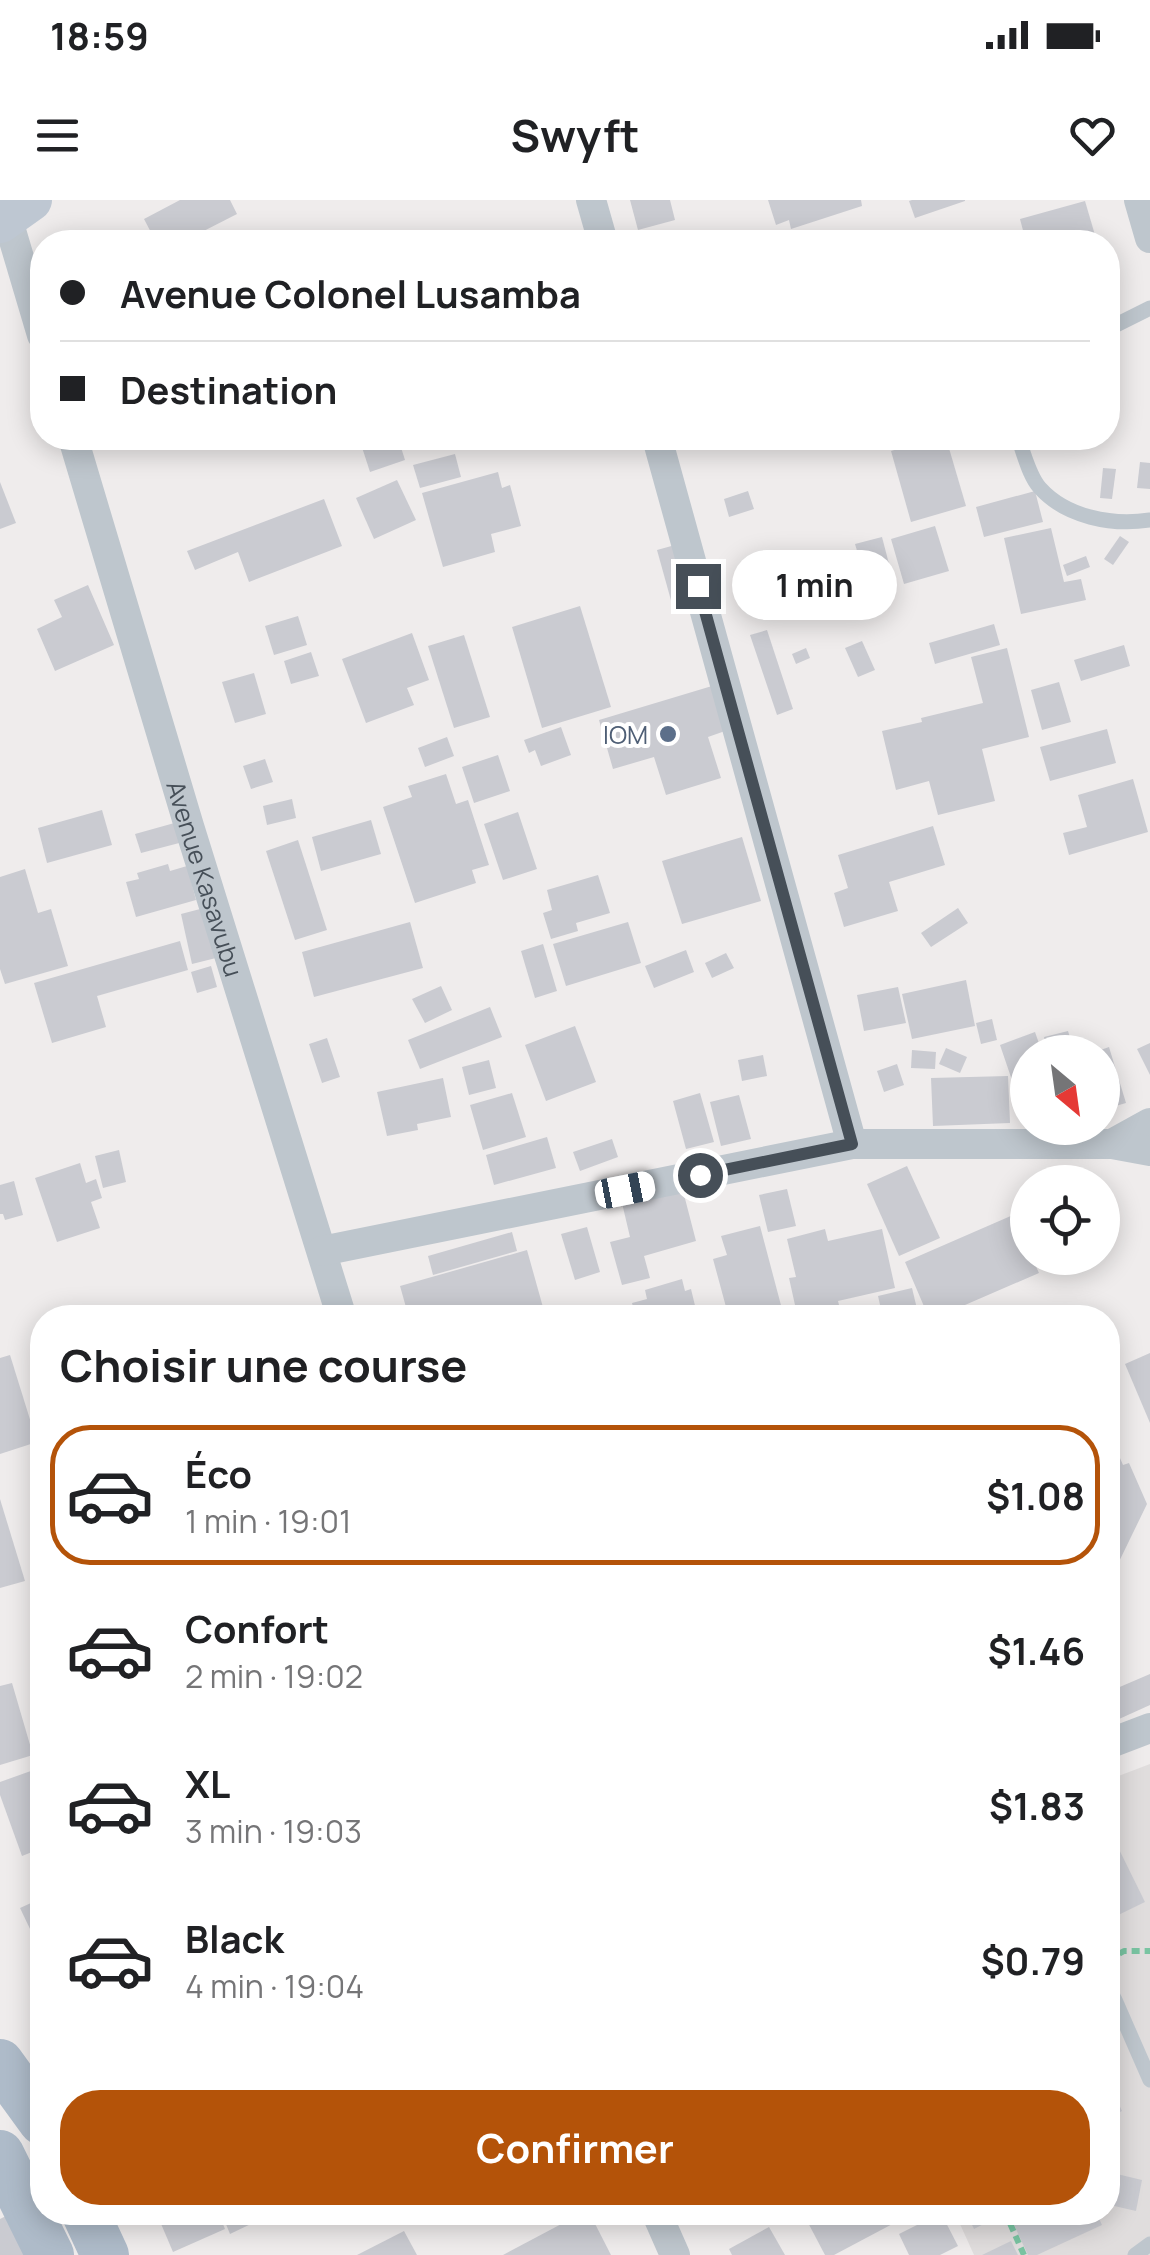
<!DOCTYPE html>
<html lang="fr">
<head>
<meta charset="utf-8">
<style>
	body { margin:0; font-family:Manrope,sans-serif; background:#f6f6f6; color:#202124; height:100vh; display:flex; flex-direction:column; font-size:38px; white-space:nowrap }
	* { box-sizing:border-box; margin:0 }
	p { font-size:32px; color:#757577 }
	.icon { flex:none; width:55px; height:55px; fill:none; stroke:currentColor; stroke-width:2; stroke-linecap:round; stroke-linejoin:round }
	.map { position:relative; flex:1; overflow:hidden }
	.side { position:absolute; left:30px; top:1105px; width:1090px; height:920px; display:flex; flex-direction:column; background:#fff; border-radius:40px; box-shadow:0 5px 25px #0003 }
	.side>* { flex:none }
	.guide { position:absolute; left:30px; top:30px; width:1090px; height:220px; border-radius:40px; box-shadow:0 5px 25px #0003; display:grid; align-content:center; height:220px; padding:0 30px; background:#fff }
	.needle { width:65px; rotate:151deg }
	.fabs { position:absolute; left:1010px; top:835px; display:grid; gap:20px }
	.fabs a { display:grid; place-items:center; width:110px; height:110px; border-radius:50%; background:#fff; box-shadow:0 5px 25px #0003; font-size:50px }
	.end { position:absolute; width:45px; height:45px; margin:-22px; border:12px solid #464f58; background:#fff; box-shadow:0 0 0 5px #fff }
	.from { border-radius:50% }
	.bubble { position:absolute; height:70px; border-radius:35px; background:#fff; box-shadow:0 5px 25px #0003; font-size:32px; font-weight:700; line-height:70px; text-align:center }
	.car { position:absolute; width:30px; height:60px; margin:-30px -15px; border-radius:12px; box-shadow:0 0 8px 2px #0007; background:linear-gradient(#fff 24%,#345 0 40%,#fff 0 76%,#345 0 86%,#fff 0) }
	.guide b { display:flex; align-items:center; gap:35px; height:95px; font-size:38px }
	.guide b+b { border-top:2px solid #e0e0e0 }
	.guide i { width:25px; height:25px; background:#202124 }
	ul { padding:0; list-style:none }
	li { display:flex; align-items:center; gap:30px; height:140px; margin:0 20px 15px; padding:0 10px; border:5px solid transparent; border-radius:40px }
	li div { flex:1 }
	li b { display:block; font-size:38px }
	li em { font-style:normal; font-weight:700 }
	li.on { border-color:#b45309 }
	li>.icon { width:90px; height:90px; stroke-width:1.5 }
	h2 { padding:0 30px; font-size:45px; line-height:120px }
	.action { display:flex; gap:20px; margin-top:auto; padding:20px 30px }
	.action a { flex:1; height:115px; border-radius:40px; background:#b45309; color:#fff; font-size:40px; font-weight:700; line-height:115px; text-align:center }
	.status { display:flex; justify-content:space-between; align-items:center; height:70px; padding:0 50px; background:#fff; direction:ltr }
	.status svg { height:28px; fill:currentColor }
	header { display:flex; justify-content:space-between; align-items:center; height:130px; padding:0 30px; background:#fff; font-size:45px; font-weight:700 }
	.map>svg:first-child { display:block }
	.education { fill:#e0dddd }
	.building { fill:#cacbd1 }
	.lines { fill:none; stroke-linecap:round; stroke-linejoin:round }
	.path { stroke:#79c4a2; stroke-width:6; stroke-dasharray:8 5; stroke-linecap:butt }
	.lane { stroke:#bec6cd; stroke-width:15 }
	.street { stroke:#bec6cd; stroke-width:30 }
	.secondary { stroke:#bec7d2; stroke-width:42 }
	.primary { stroke:#aebbc9; stroke-width:48 }
	.route { stroke:#464f58; stroke-width:12 }
	.service-dot { fill:#5c6f8a; stroke:#fff; stroke-width:4 }
	.labels { text-anchor:middle; dominant-baseline:central; stroke-width:8; stroke-linejoin:round; paint-order:stroke }
	.service-label { font-size:25px; fill:#4e5e75; stroke:#fff; text-anchor:end }
	.street-label { font-size:25px; fill:#464f58; stroke:#fff }
</style>
</head>
<body>
<div class="status"><b>18:59</b><svg viewBox="0 0 49 12"><path d="M0 12V9h3v3zM5 12V6h3v6zM10 12V3h3v9zM15 12V0h3v12zM26 1h20v11H26zM47 4h2v5h-2z"/></svg></div>
<header><svg class="icon" aria-label="menu" viewBox="0 0 24 24"><path d="M4 6h16M4 12h16M4 18h16"/></svg>Swyft<svg class="icon" aria-label="heart" viewBox="0 0 24 24"><path d="M12 20l-8-8c-3-5 5-10 8-4 3-6 11-1 8 4z"/></svg></header>
<div class="map">
<svg width="1150" height="2055" viewBox="0 0 1150 2055">
	<rect width="100%" height="100%" fill="#efecec"/>
	<polygon class="education" points="1150,1564 1150,2055 974,2055 955,2013 1108,2012 1108,1580"/>
	<g class="building">
		<polygon points="180,0 230,0 237,14 192,37 195,42 169,42 166,37 156,42 144,19"/>
		<polygon points="630,0 670,0 675,20 638,30"/>
		<polygon points="768,0 861,0 862,6 791,29 789,20 776,25"/>
		<polygon points="912,0 965,0 965,1 915,18 909,1"/>
		<polygon points="1085,1 1095,35 1070,42 1026,42 1020,19"/>
		<polygon points="359,238 398,238 405,260 370,272"/>
		<polygon points="935,238 946,238 966,306 911,322 891,251"/>
		<polygon points="455,254 461,277 420,288 413,265"/>
		<polygon points="1140,262 1150,263 1150,289 1137,288"/>
		<polygon points="1103,268 1116,269 1112,299 1100,298"/>
		<polygon points="498,272 502,288 510,285 521,326 491,334 495,352 443,367 422,293"/>
		<polygon points="397,280 416,320 374,339 356,298"/>
		<polygon points="0,282 16,323 0,329"/>
		<polygon points="748,291 754,309 729,317 724,299"/>
		<polygon points="1035,291 1043,322 984,337 976,307"/>
		<polygon points="324,299 342,346 249,382 238,352 195,370 187,351"/>
		<polygon points="935,326 949,371 904,384 891,339"/>
		<polygon points="1051,328 1064,382 1081,379 1086,400 1021,414 1004,338"/>
		<polygon points="1120,336 1129,342 1113,365 1104,359"/>
		<polygon points="882,337 889,364 863,371 855,344"/>
		<polygon points="686,342 700,397 672,404 657,350"/>
		<polygon points="1086,356 1090,367 1067,376 1063,365"/>
		<polygon points="88,385 114,445 55,471 37,429 62,417 54,400"/>
		<polygon points="580,406 611,507 542,528 512,427"/>
		<polygon points="298,416 307,445 274,455 265,426"/>
		<polygon points="994,424 1000,445 935,464 929,443"/>
		<polygon points="767,430 793,509 777,515 750,435"/>
		<polygon points="412,433 429,480 407,488 414,505 366,523 342,459"/>
		<polygon points="464,435 490,517 454,528 428,446"/>
		<polygon points="862,441 875,470 858,477 845,448"/>
		<polygon points="1124,445 1130,466 1081,481 1074,460"/>
		<polygon points="806,448 810,458 796,464 792,454"/>
		<polygon points="1007,448 1029,537 982,549 995,601 938,615 929,581 896,590 882,531 922,522 921,518 983,503 971,457"/>
		<polygon points="311,452 319,476 291,484 284,461"/>
		<polygon points="254,473 266,514 235,523 222,482"/>
		<polygon points="1059,482 1071,522 1042,530 1031,490"/>
		<polygon points="712,486 725,531 708,537 721,578 666,595 654,557 613,569 599,520"/>
		<polygon points="561,527 571,555 541,566 535,550 529,553 524,540"/>
		<polygon points="1107,529 1116,563 1050,581 1040,547"/>
		<polygon points="447,537 454,556 425,567 418,548"/>
		<polygon points="498,555 510,591 474,603 462,567"/>
		<polygon points="265,559 273,582 251,589 243,566"/>
		<polygon points="446,574 456,604 468,600 489,665 472,670 476,683 415,703 383,607 412,597 408,586"/>
		<polygon points="1133,579 1148,632 1069,655 1063,633 1087,627 1078,595"/>
		<polygon points="292,599 296,618 267,625 263,606"/>
		<polygon points="102,610 112,645 47,663 38,628"/>
		<polygon points="518,612 537,669 503,680 484,624"/>
		<polygon points="371,620 381,654 321,671 312,637"/>
		<polygon points="178,622 183,642 141,653 135,634"/>
		<polygon points="933,626 945,665 889,682 898,711 844,727 834,693 848,688 838,655"/>
		<polygon points="742,637 761,701 682,724 662,661"/>
		<polygon points="298,640 327,730 295,740 266,651"/>
		<polygon points="168,664 170,671 187,666 196,700 136,717 126,682 139,679 137,673"/>
		<polygon points="25,669 38,713 51,709 68,766 5,784 0,769 0,677"/>
		<polygon points="598,675 610,713 576,723 578,731 551,739 543,713 552,710 547,690"/>
		<polygon points="204,708 216,758 192,764 181,714"/>
		<polygon points="958,708 968,723 931,747 921,733"/>
		<polygon points="410,722 423,768 314,797 302,752"/>
		<polygon points="628,722 641,763 566,786 553,744"/>
		<polygon points="180,741 188,770 97,796 106,827 52,843 34,783"/>
		<polygon points="543,744 557,791 535,798 521,751"/>
		<polygon points="686,750 694,772 654,788 645,766"/>
		<polygon points="726,753 734,768 712,778 705,763"/>
		<polygon points="211,766 217,787 197,793 191,772"/>
		<polygon points="966,780 975,826 912,839 902,794"/>
		<polygon points="441,786 452,810 425,823 412,799"/>
		<polygon points="898,787 906,823 864,831 857,795"/>
		<polygon points="490,807 502,837 420,869 408,840"/>
		<polygon points="992,819 997,840 981,844 976,823"/>
		<polygon points="575,826 596,882 546,901 525,845"/>
		<polygon points="1068,831 1074,850 1048,852 1044,837"/>
		<polygon points="1035,832 1042,852 1028,852 1027,924 1000,845"/>
		<polygon points="327,838 340,877 322,883 309,844"/>
		<polygon points="1150,843 1150,875 1137,849"/>
		<polygon points="1109,847 1126,903 1102,910 1102,852 1095,852"/>
		<polygon points="946,848 967,857 960,873 939,864"/>
		<polygon points="912,850 936,852 935,869 911,868"/>
		<polygon points="763,855 767,876 742,881 738,860"/>
		<polygon points="489,860 496,888 469,895 462,867"/>
		<polygon points="897,864 904,885 884,892 877,871"/>
		<polygon points="1008,876 1010,923 933,926 931,878"/>
		<polygon points="443,878 451,917 417,924 418,930 387,936 377,892"/>
		<polygon points="512,893 526,937 483,950 470,905"/>
		<polygon points="700,893 714,942 686,949 673,901"/>
		<polygon points="739,895 751,939 721,946 710,902"/>
		<polygon points="547,937 556,968 494,985 486,955"/>
		<polygon points="612,939 618,957 580,971 573,952"/>
		<polygon points="119,950 126,982 103,988 95,956"/>
		<polygon points="80,963 86,983 96,979 102,998 91,1002 100,1028 57,1042 35,978"/>
		<polygon points="907,966 940,1038 899,1056 867,984"/>
		<polygon points="14,981 23,1015 5,1020 3,1014 0,1014 0,985"/>
		<polygon points="682,987 696,1041 644,1056 650,1078 622,1085 610,1042 630,1037 622,1003"/>
		<polygon points="787,989 796,1026 768,1032 759,995"/>
		<polygon points="1013,1015 1028,1047 1028,1058 1032,1058 1039,1073 935,1118 929,1118 905,1062"/>
		<polygon points="760,1026 782,1109 748,1118 729,1118 713,1059 727,1055 721,1036"/>
		<polygon points="587,1027 600,1072 575,1080 561,1034"/>
		<polygon points="825,1029 828,1041 882,1029 895,1088 838,1101 839,1105 797,1114 789,1078 796,1077 787,1039"/>
		<polygon points="512,1032 517,1051 433,1075 428,1056"/>
		<polygon points="527,1050 546,1118 409,1118 400,1086"/>
		<polygon points="682,1079 685,1091 691,1089 698,1118 636,1118 632,1103 647,1099 645,1090"/>
		<polygon points="912,1088 918,1113 898,1118 883,1118 878,1096"/>
		<polygon points="879,1106 882,1118 844,1118 844,1117"/>
		<polygon points="1150,1153 1150,1223 1125,1164"/>
		<polygon points="10,1155 37,1242 0,1254 0,1158"/>
		<polygon points="1108,1230 1123,1265 1129,1263 1147,1304 1113,1374 1108,1371"/>
		<polygon points="0,1299 25,1381 0,1388"/>
		<polygon points="1150,1474 1150,1505 1108,1524 1108,1492"/>
		<polygon points="12,1483 33,1555 0,1565 0,1486"/>
		<polygon points="42,1567 42,1648 22,1656 0,1595 0,1582"/>
		<polygon points="1108,1627 1145,1702 1108,1720"/>
		<polygon points="42,1698 42,1725 31,1731 20,1708"/>
		<polygon points="1108,1881 1122,1911 1108,1918"/>
		<polygon points="1117,1974 1142,1980 1136,2011 1110,2005"/>
		<polygon points="156,2012 218,2012 225,2029 173,2052"/>
		<polygon points="221,2012 276,2012 230,2034"/>
		<polygon points="329,2012 358,2012 337,2025"/>
		<polygon points="584,2012 589,2012 611,2055 503,2055"/>
		<polygon points="815,2012 915,2012 834,2055 825,2055 805,2017"/>
		<polygon points="966,2012 997,2012 999,2016 974,2029"/>
		<polygon points="1008,2012 1096,2012 1102,2025 1037,2055 1028,2055"/>
		<polygon points="941,2013 958,2046 940,2055 909,2055 899,2034"/>
		<polygon points="8,2015 28,2055 0,2055 0,2019"/>
		<polygon points="769,2027 785,2055 732,2055 729,2049"/>
		<polygon points="404,2031 417,2055 357,2055"/>
		<polygon points="1011,2041 1018,2055 982,2055"/>
	</g>
	<g class="lines">
		<g class="path">
			<polyline points="1108,1760 1124,1751 1150,1751"/>
			<polyline points="1005,2012 1024,2055"/>
		</g>
		<g class="lane">
			<polyline points="1108,129 1150,108"/>
			<path d="M1018 238C1024 253 1029 276 1040 288 1066 317 1112 326 1150 320"/>
			<polyline points="1108,1787 1115,1800 1150,1880"/>
			<polyline points="1135,2055 1150,2044"/>
		</g>
		<g class="street">
			<polyline points="591,0 603,42"/>
			<polyline points="1139,0 1150,38"/>
			<polyline points="7,17 42,135"/>
			<path id="s1" d="M73 238 189 626 342 1118"/>
			<polyline points="657,238 852,944"/>
			<polyline points="1112,944 1150,923"/>
			<polyline points="322,1051 852,944 1112,944 1150,951"/>
			<polyline points="1108,1544 1150,1528"/>
			<polyline points="656,2012 675,2055"/>
		</g>
		<polyline class="secondary" points="0,22 31,0"/>
		<g class="primary">
			<polyline points="0,1863 42,1921"/>
			<polyline points="0,1954 50,2055"/>
			<polyline points="85,2012 105,2055"/>
		</g>
	</g>
	<g class="lines">
		<polyline class="route" points="698,386 852,944 700,975"/>
	</g>
	<circle class="service-dot" cx="668" cy="534" r="10"/>
	<g class="labels">
		<g class="service-label">
			<text x="648" y="534">IOM</text>
		</g>
		<g class="street-label">
			<text stroke="none"><textPath href="#s1" startOffset="460">Avenue Kasavubu</textPath></text>
		</g>
	</g>
</svg>
<div class="fabs">
<a><svg class="needle" viewBox="-14 -14 28 28"><path d="M0-13l5 13h-10z" fill="#e53935"/><path d="M0 13l5-13h-10z" fill="#757577"/></svg></a>
<a><svg class="icon" aria-label="locate" viewBox="0 0 24 24"><circle cx="12" cy="12" r="6"/><path d="M12 2v4M12 18v4M2 12h4M18 12h4"/></svg></a>
</div>
<i class="end from" style="left:700px;top:975px"></i>
<i class="end" style="left:698px;top:386px"></i>
<div class="bubble" style="left:732px;top:350px;width:165px">1 min</div>
<i class="car" style="left:625px;top:990px;rotate:79deg"></i>
<div class="guide">
<b><i class="from"></i>Avenue Colonel Lusamba</b>
<b><i></i>Destination</b>
</div>
<section class="side">
<h2>Choisir une course</h2>
<ul>
<li class="on"><svg class="icon" aria-label="car" viewBox="0 0 24 24"><path d="M5 17H2v-5l4-1 3-4h7l3 4 3 1v5h-3M9 17h6M6 11h13"/><circle cx="7" cy="17" r="2"/><circle cx="17" cy="17" r="2"/></svg><div><b>Éco</b><p>1 min · 19:01</p></div><em>$1.08</em></li>
<li><svg class="icon" aria-label="car" viewBox="0 0 24 24"><path d="M5 17H2v-5l4-1 3-4h7l3 4 3 1v5h-3M9 17h6M6 11h13"/><circle cx="7" cy="17" r="2"/><circle cx="17" cy="17" r="2"/></svg><div><b>Confort</b><p>2 min · 19:02</p></div><em>$1.46</em></li>
<li><svg class="icon" aria-label="car" viewBox="0 0 24 24"><path d="M5 17H2v-5l4-1 3-4h7l3 4 3 1v5h-3M9 17h6M6 11h13"/><circle cx="7" cy="17" r="2"/><circle cx="17" cy="17" r="2"/></svg><div><b>XL</b><p>3 min · 19:03</p></div><em>$1.83</em></li>
<li><svg class="icon" aria-label="car" viewBox="0 0 24 24"><path d="M5 17H2v-5l4-1 3-4h7l3 4 3 1v5h-3M9 17h6M6 11h13"/><circle cx="7" cy="17" r="2"/><circle cx="17" cy="17" r="2"/></svg><div><b>Black</b><p>4 min · 19:04</p></div><em>$0.79</em></li>
</ul>
<div class="action"><a>Confirmer</a></div>
</section>
</div>
</body>
</html>
